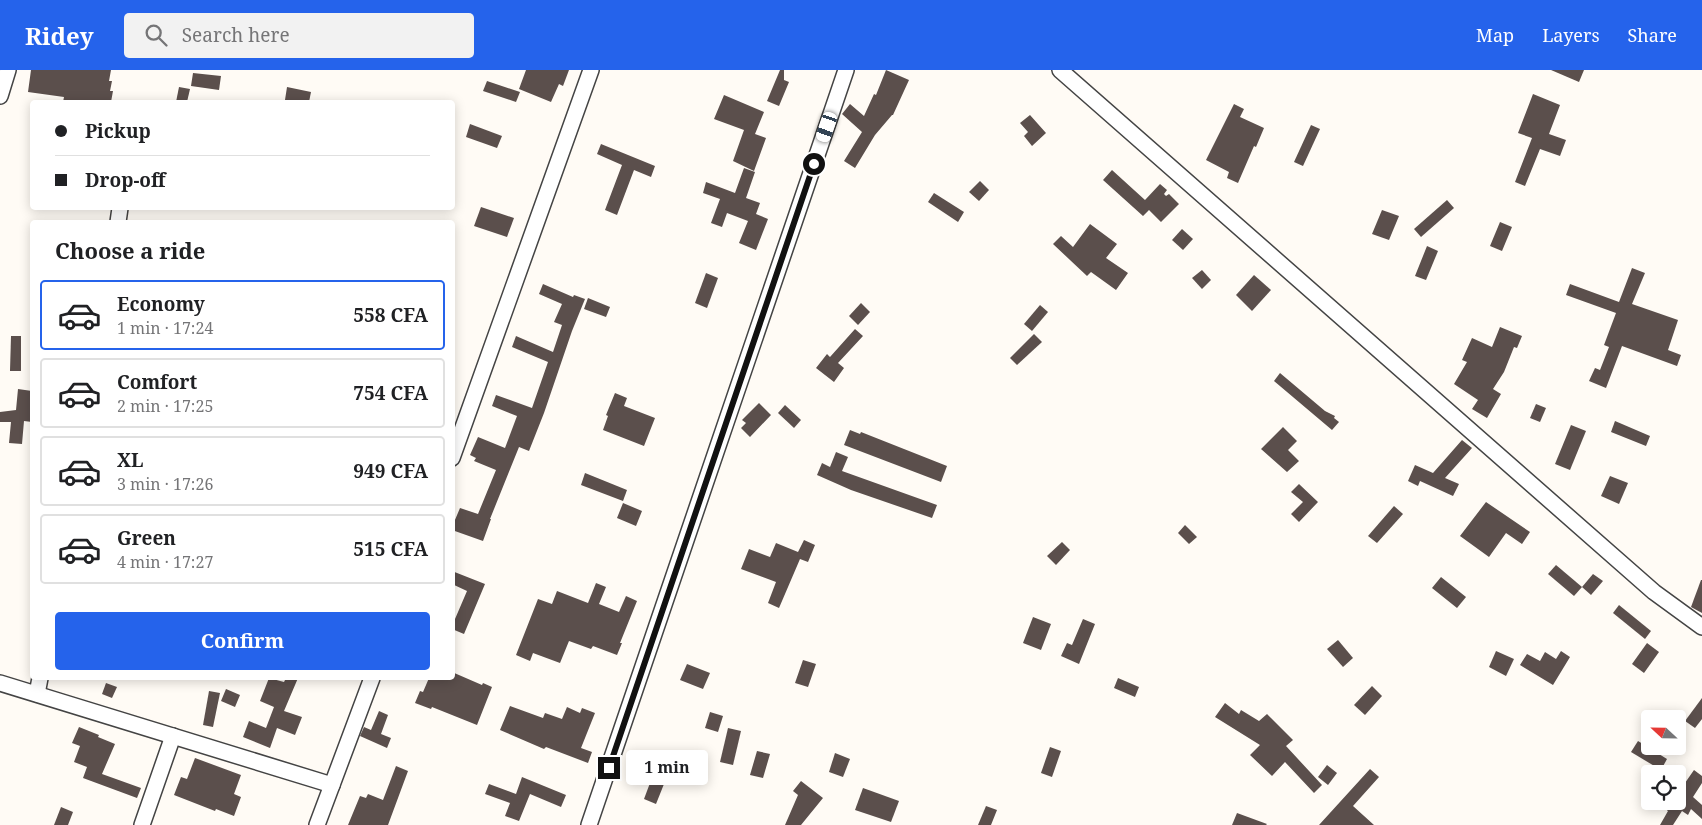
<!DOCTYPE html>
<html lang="en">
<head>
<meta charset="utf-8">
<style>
	body { margin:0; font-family:"Noto Serif",serif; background:#f2f2f2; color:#202124; height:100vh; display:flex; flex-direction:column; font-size:19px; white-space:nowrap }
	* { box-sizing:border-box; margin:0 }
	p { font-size:16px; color:#757577 }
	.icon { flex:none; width:28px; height:28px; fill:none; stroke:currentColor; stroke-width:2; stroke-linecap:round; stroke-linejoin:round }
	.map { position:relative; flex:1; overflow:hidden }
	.drawer { position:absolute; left:30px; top:150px; width:425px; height:460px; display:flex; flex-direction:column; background:#fff; border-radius:5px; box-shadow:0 2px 12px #0003 }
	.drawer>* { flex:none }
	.top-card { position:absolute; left:30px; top:30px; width:425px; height:110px; border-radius:5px; box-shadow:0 2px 12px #0003; display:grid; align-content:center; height:110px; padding:0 25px; background:#fff }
	.needle { width:32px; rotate:292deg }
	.buttons { position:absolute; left:1641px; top:640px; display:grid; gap:10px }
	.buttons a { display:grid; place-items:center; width:45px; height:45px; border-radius:5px; background:#fff; box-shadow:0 2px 12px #0003; font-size:25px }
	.end { position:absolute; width:22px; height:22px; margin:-11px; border:6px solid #111; background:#fff; box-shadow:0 0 0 2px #fff }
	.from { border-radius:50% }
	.bubble { position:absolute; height:35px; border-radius:5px; background:#fff; box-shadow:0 2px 12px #0003; font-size:16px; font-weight:700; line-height:35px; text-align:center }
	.car { position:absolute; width:15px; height:30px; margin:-15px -8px; border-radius:6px; box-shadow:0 0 4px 1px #0007; background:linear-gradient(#fff 24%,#345 0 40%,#fff 0 76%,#345 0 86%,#fff 0) }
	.top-card b { display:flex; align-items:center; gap:18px; height:48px; font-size:19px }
	.top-card b+b { border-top:1px solid #e0e0e0 }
	.top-card i { width:12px; height:12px; background:#202124 }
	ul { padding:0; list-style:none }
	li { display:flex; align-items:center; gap:15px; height:70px; margin:0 10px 8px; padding:0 15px; border:2px solid #e0e0e0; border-radius:5px }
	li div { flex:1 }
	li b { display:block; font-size:19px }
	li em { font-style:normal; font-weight:700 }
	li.on { border-color:#2563eb }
	li>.icon { width:45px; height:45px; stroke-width:1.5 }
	h2 { padding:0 25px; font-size:22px; line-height:60px }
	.button { display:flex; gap:10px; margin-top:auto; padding:10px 25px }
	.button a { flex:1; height:58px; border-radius:5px; background:#2563eb; color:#fff; font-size:20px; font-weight:700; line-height:58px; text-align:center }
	header { display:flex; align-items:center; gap:30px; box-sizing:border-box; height:70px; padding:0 25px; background:#2563eb; color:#fff }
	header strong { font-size:24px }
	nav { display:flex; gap:28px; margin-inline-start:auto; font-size:18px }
	.search { width:350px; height:45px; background:#f2f2f2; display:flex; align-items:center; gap:12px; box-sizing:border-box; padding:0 18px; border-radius:5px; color:#757577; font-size:19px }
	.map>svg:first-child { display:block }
	.building { fill:#5b4f4c }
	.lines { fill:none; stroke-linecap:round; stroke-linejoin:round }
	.minor-casing { stroke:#444; stroke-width:18 }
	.minor { stroke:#fff; stroke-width:15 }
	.route { stroke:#111; stroke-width:6 }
</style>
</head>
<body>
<header>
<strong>Ridey</strong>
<div class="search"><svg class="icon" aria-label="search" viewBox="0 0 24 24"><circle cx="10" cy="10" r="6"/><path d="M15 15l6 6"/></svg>Search here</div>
<nav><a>Map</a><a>Layers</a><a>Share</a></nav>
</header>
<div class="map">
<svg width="1702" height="755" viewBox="0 0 1702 755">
	<rect width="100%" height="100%" fill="#fffbf5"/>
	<g class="building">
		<polygon points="31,0 111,0 109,11 112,11 110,21 113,21 111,32 95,30 94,32 63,32 64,27 28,22"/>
		<polygon points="526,0 569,0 563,16 559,14 551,32 519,19"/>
		<polygon points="780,0 784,0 784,10 789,12 779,36 767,31"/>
		<polygon points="886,0 909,10 893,45 892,45 875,65 855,98 844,91 862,62 842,44 850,34 864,46 874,24 876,25"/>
		<polygon points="1551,0 1584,0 1579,12"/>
		<polygon points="193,3 221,6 219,20 191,16"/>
		<polygon points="487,11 520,22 516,32 483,21"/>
		<polygon points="179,17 190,19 187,32 176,32"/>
		<polygon points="287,17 311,22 309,32 285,30"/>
		<polygon points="1533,24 1560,35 1549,64 1566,70 1560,86 1540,79 1525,116 1515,112 1532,68 1518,63"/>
		<polygon points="724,25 764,42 755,64 766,68 754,101 733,91 744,60 714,49"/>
		<polygon points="1234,34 1244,39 1240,47 1264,58 1256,77 1254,76 1238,113 1227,108 1229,102 1206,90"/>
		<polygon points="1030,45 1046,63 1032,76 1024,66 1028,62 1020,53"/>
		<polygon points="470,54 502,66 497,78 466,67"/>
		<polygon points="1311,55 1320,59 1303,96 1294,92"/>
		<polygon points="601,74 655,96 651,107 634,100 617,145 605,140 622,95 597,84"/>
		<polygon points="744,98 755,102 746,128 760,133 756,144 768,149 756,180 739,173 748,151 727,143 722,157 711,153 720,129 703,123 706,112 735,123"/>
		<polygon points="1112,100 1145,130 1160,114 1167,120 1164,124 1166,126 1169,124 1179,134 1161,152 1149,140 1143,146 1103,110"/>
		<polygon points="980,111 989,120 979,131 969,122"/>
		<polygon points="934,123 964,142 958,152 928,132"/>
		<polygon points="1447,130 1454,138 1421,167 1414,159"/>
		<polygon points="481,137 514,148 507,167 474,156"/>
		<polygon points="1382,140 1399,146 1389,170 1372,164"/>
		<polygon points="1500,152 1512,157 1502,181 1490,176"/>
		<polygon points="1090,154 1117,174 1106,188 1128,203 1116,220 1091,202 1087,206 1053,174 1061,166 1073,177"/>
		<polygon points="1182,159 1193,169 1183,180 1172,170"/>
		<polygon points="1427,176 1438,181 1426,210 1415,206"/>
		<polygon points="1632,198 1645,203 1632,234 1678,250 1668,280 1681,285 1677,296 1622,276 1606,318 1589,311 1595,298 1600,300 1609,277 1604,275 1616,243 1566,225 1570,214 1619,232"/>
		<polygon points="1202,200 1211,210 1202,219 1192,208"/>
		<polygon points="706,203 718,208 707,238 695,233"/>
		<polygon points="1254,205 1271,220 1252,241 1236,225"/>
		<polygon points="543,214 573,227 574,225 585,229 572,261 544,343 529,381 519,377 490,449 491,449 483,471 452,460 452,457 460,438 478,444 496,400 474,391 476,388 470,385 478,367 505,378 517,346 492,336 496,325 532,338 548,292 512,277 516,266 553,282 562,255 554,252 562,234 539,224"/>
		<polygon points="588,228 610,237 606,247 584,239"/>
		<polygon points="861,233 870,242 858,255 849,246"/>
		<polygon points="1040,235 1048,242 1032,261 1024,254"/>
		<polygon points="1500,257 1522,266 1517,278 1514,277 1504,302 1493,319 1501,324 1487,348 1472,339 1478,330 1454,314 1467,292 1462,290 1472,268 1492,277"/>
		<polygon points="855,259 863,266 838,293 844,298 834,312 816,298 827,284 830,287"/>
		<polygon points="1034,264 1042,272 1017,295 1010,288"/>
		<polygon points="11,266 21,266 21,301 10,301"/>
		<polygon points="1280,303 1325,341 1335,346 1334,348 1339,352 1332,360 1274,311"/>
		<polygon points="18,319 32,321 32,352 24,351 22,374 9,373 11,352 0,352 0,342 16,340"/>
		<polygon points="615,323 627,328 624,336 655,348 644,376 603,360 608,346 606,345"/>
		<polygon points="759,333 771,345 750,367 741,358 746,353 742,350"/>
		<polygon points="1536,334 1546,338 1540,352 1530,348"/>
		<polygon points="785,335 801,350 794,358 778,343"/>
		<polygon points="1615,351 1650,366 1646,376 1611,362"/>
		<polygon points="1571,355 1586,361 1570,400 1555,394"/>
		<polygon points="1283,357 1297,371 1288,380 1299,391 1287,402 1261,379"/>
		<polygon points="850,360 860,364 861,362 947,396 941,412 844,375"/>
		<polygon points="1462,370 1472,378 1445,408 1459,414 1453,426 1420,411 1418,416 1408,411 1415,395 1433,403"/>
		<polygon points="836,382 848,387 842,401 937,435 932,448 851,420 817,405 822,393 830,397"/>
		<polygon points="585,403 627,420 623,431 581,415"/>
		<polygon points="1610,406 1628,413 1619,434 1601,426"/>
		<polygon points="1299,414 1318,432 1299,452 1291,444 1303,432 1291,422"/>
		<polygon points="1486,432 1530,462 1522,474 1506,463 1489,487 1460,466"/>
		<polygon points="623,433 642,441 636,456 617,448"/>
		<polygon points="1394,436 1403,444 1377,473 1368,466"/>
		<polygon points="1185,455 1197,467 1189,474 1178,463"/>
		<polygon points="804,470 815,475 808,492 800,489 779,538 768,533 776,512 741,499 749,479 770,487 776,473 798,482"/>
		<polygon points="1062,472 1070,480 1056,495 1047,486"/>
		<polygon points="1556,495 1582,517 1574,526 1548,504"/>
		<polygon points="452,501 485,514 464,564 452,559 452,556 467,521 452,514"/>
		<polygon points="1593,504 1603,511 1591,525 1582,517"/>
		<polygon points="1441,507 1466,527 1457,538 1432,518"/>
		<polygon points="1701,510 1702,510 1702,543 1691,537"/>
		<polygon points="596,513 606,517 599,534 619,542 626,526 637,531 620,573 622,573 617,585 593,576 591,579 569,571 560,593 533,583 530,591 516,585 538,529 552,534 557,521 588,533"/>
		<polygon points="1619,535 1651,561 1645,569 1613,543"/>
		<polygon points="1033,547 1051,554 1041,580 1023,573"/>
		<polygon points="1083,549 1095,554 1079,594 1061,586 1067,573 1072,575"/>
		<polygon points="1338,570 1353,588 1343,597 1327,579"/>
		<polygon points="1647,573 1659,582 1644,603 1632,594"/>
		<polygon points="1496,581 1514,589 1506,606 1489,597"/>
		<polygon points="1561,581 1570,587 1553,615 1520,595 1527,584 1540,591 1545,582 1556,589"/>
		<polygon points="803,590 816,594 808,617 795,613"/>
		<polygon points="687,594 710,603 703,619 680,610"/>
		<polygon points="452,602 482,615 483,613 492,617 477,655 432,637 431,639 415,633 420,621 423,622 429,608 452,608"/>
		<polygon points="269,608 284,612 286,608 298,608 284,641 302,647 295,665 277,658 270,678 243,667 249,651 266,658 274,637 260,631"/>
		<polygon points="1118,608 1139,617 1135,627 1114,618"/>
		<polygon points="106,613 117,617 112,628 102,624"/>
		<polygon points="1372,616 1382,626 1365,645 1354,635"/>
		<polygon points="226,619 240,625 235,637 221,631"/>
		<polygon points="209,621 220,623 213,657 203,655"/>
		<polygon points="1702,628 1702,649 1695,658 1685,651"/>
		<polygon points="1225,633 1239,644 1241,640 1259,651 1267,644 1293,670 1286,676 1322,715 1314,723 1285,692 1272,706 1250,685 1260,675 1215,647"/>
		<polygon points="510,636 543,648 545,643 562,649 567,637 580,643 582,638 595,643 581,678 592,682 588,693 546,677 544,679 500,660"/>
		<polygon points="379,641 388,645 381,664 391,668 387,678 360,666 364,657 371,660"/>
		<polygon points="710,642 723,646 718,662 705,658"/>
		<polygon points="79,657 99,665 98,667 115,674 102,704 141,718 137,728 83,708 87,697 74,692 80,676 72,673"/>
		<polygon points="728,658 741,661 733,695 720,692"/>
		<polygon points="1638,671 1667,689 1661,700 1631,682"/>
		<polygon points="1050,677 1061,681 1052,707 1041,703"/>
		<polygon points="757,681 770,684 763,708 750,705"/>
		<polygon points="835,683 850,689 843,707 829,702"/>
		<polygon points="195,688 241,705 234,724 241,727 234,746 216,739 215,741 174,725 181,707 187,709"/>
		<polygon points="1327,695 1337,703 1328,715 1318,707"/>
		<polygon points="396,696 408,701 388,755 348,755 360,726 366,728 368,724 383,730"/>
		<polygon points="1370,699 1379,707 1353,736 1374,755 1319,755"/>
		<polygon points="1694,700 1702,706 1702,713 1693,727 1702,735 1702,749 1691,739 1688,745 1682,741 1673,755 1660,755 1668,741 1655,731 1678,731 1678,723"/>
		<polygon points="653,705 666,709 656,734 644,729"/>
		<polygon points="522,707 566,725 561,737 530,724 519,751 505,746 510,733 485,724 489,714 516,724"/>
		<polygon points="801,711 823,728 801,755 785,755 798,725 793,721"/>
		<polygon points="863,718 899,731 891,752 855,740"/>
		<polygon points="986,736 997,740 991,755 978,755"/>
		<polygon points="61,737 73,742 68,755 54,755"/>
		<polygon points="1237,743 1267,754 1266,755 1232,755"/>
	</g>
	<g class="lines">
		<defs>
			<g id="minor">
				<polyline points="1060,0 1654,522 1702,557"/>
				<polyline points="0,26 8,0"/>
				<polyline points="118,152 120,138"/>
				<polyline points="452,388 591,0"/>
				<polyline points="0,613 332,715"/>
				<polyline points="37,624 40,608"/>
				<polyline points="142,755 173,666"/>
				<polyline points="317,755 372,608"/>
				<polyline points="589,755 846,0"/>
			</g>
		</defs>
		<use href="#minor" class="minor-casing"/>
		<use href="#minor" class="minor"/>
	</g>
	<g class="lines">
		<polyline class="route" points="609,698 814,94"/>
	</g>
</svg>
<div class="buttons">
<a><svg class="needle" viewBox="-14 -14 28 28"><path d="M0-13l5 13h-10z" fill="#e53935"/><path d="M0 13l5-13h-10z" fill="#757577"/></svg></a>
<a><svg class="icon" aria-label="locate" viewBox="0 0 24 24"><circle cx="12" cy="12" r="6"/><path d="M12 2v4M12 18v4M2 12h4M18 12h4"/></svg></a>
</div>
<i class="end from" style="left:814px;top:94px"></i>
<i class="end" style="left:609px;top:698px"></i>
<div class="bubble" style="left:626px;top:680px;width:82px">1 min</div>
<i class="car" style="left:827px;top:57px;rotate:199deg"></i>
<div class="top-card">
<b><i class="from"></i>Pickup</b>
<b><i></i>Drop-off</b>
</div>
<section class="drawer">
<h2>Choose a ride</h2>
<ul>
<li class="on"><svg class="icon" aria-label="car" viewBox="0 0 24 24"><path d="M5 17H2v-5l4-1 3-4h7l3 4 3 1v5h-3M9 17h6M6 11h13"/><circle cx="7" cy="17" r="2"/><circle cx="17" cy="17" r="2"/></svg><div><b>Economy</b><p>1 min · 17:24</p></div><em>558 CFA</em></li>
<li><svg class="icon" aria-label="car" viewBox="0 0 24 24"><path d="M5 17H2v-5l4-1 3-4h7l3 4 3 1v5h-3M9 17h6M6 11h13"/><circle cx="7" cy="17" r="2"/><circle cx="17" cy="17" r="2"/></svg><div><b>Comfort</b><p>2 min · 17:25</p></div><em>754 CFA</em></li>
<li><svg class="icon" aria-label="car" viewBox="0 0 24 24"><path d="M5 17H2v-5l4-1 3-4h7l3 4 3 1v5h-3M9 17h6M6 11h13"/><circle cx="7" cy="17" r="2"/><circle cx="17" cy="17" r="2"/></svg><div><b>XL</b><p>3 min · 17:26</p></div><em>949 CFA</em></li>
<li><svg class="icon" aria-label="car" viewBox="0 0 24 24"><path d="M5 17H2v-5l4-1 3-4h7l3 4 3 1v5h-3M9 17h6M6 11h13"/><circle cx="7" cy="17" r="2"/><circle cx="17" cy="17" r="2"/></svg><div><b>Green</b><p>4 min · 17:27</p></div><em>515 CFA</em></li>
</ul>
<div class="button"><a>Confirm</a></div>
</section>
</div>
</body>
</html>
